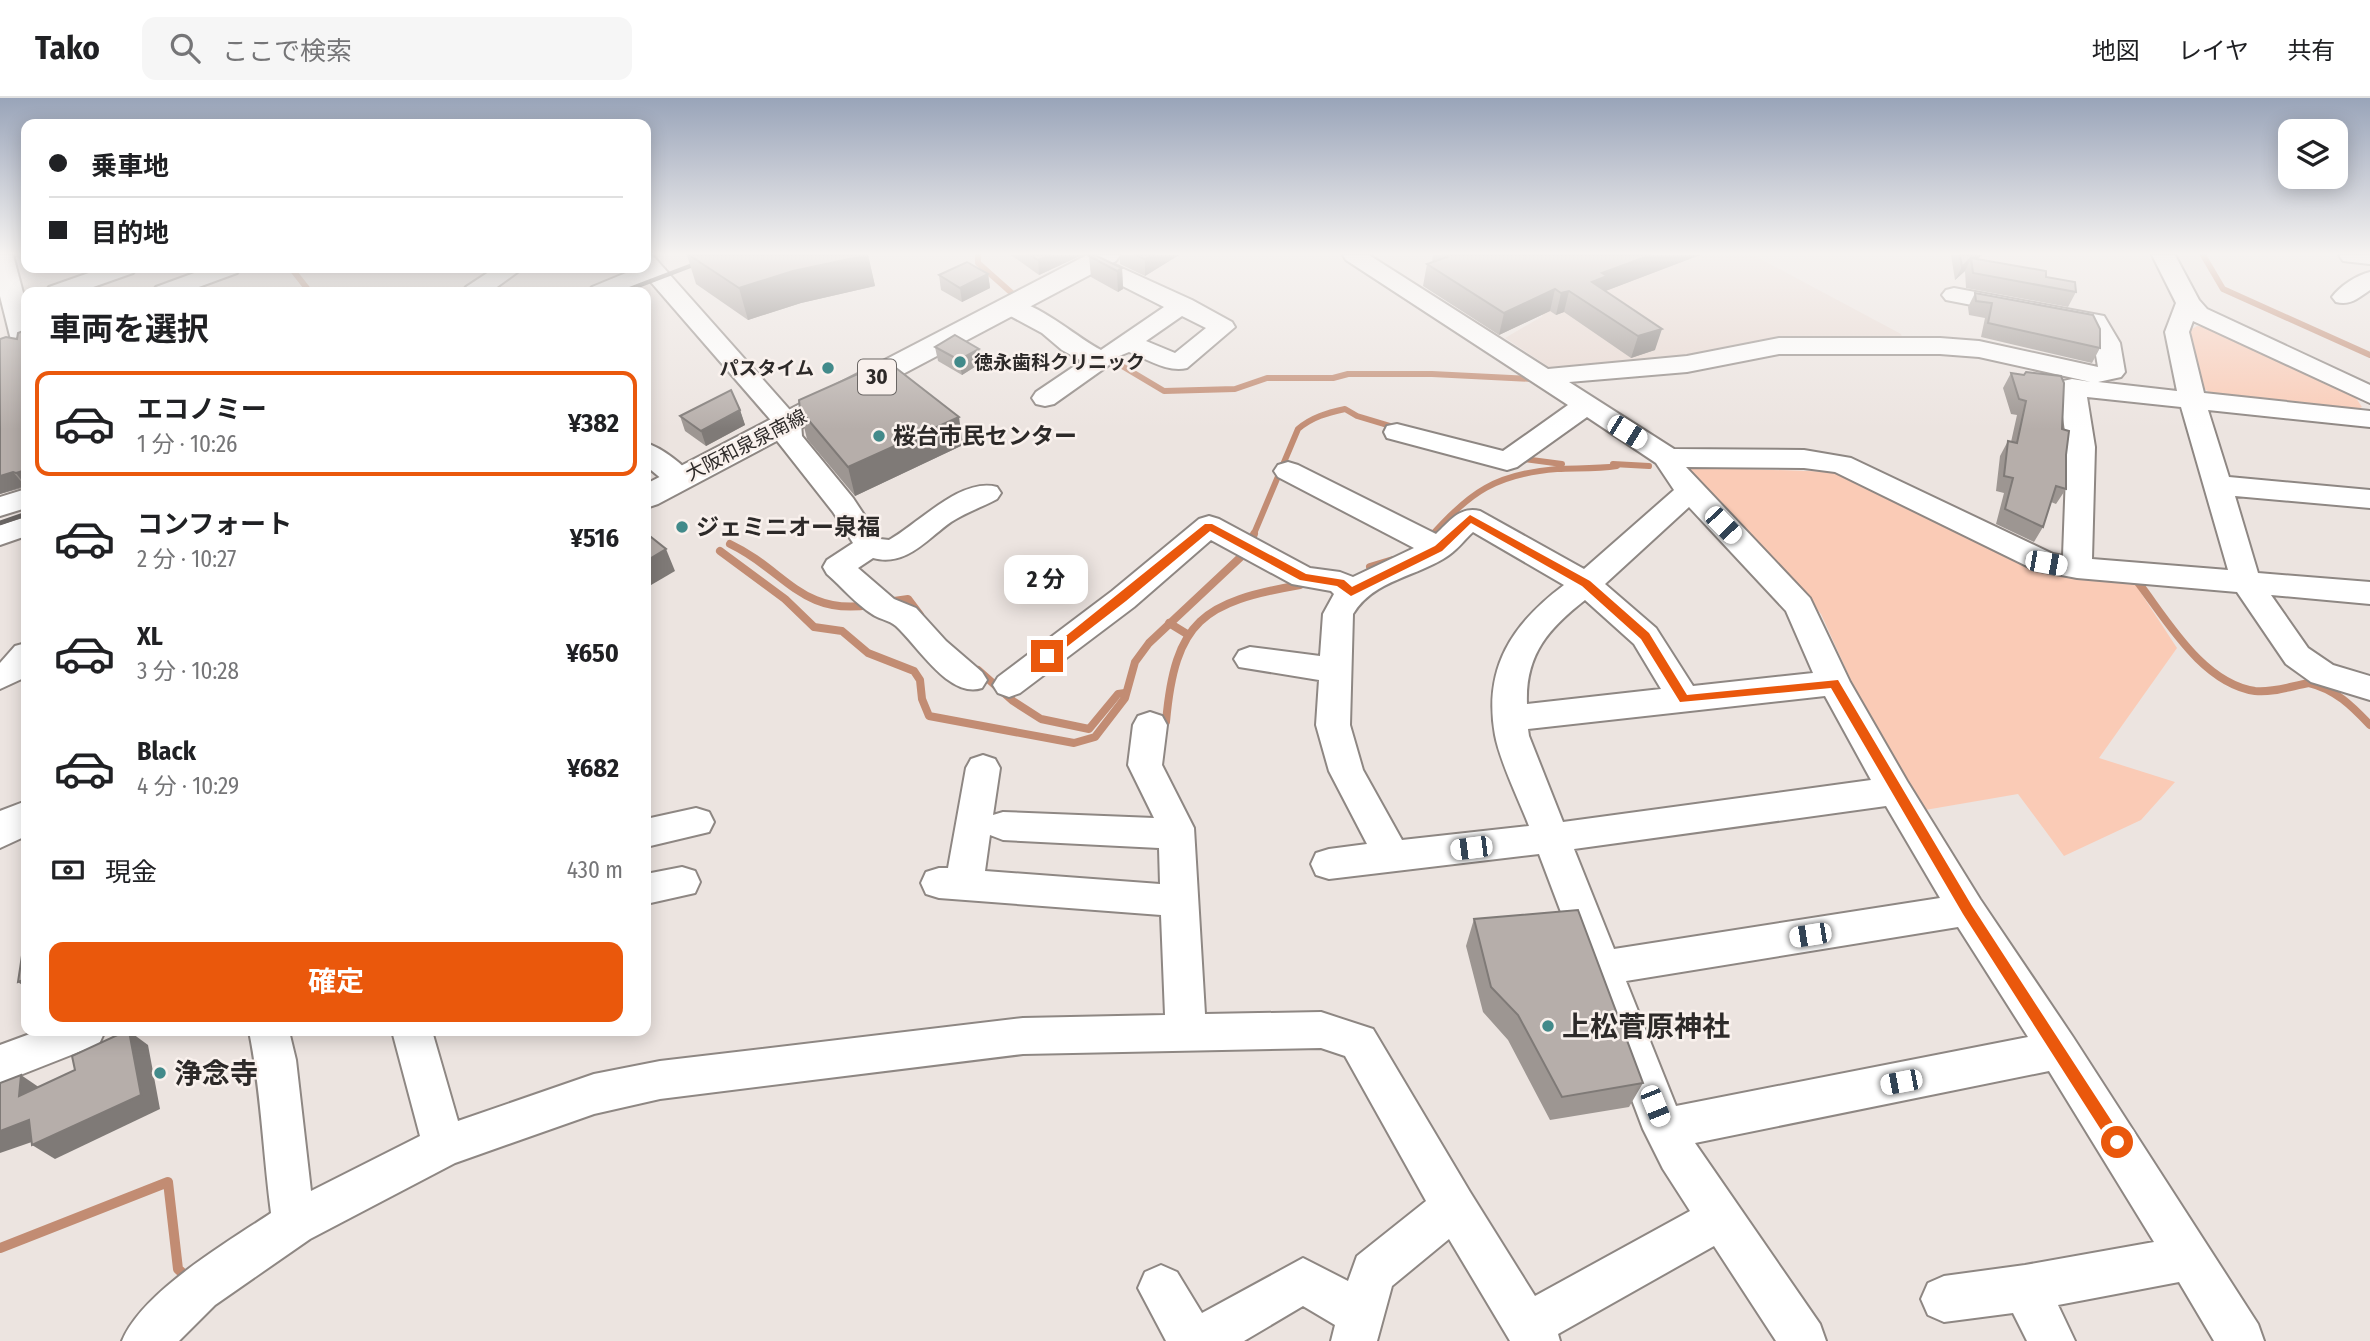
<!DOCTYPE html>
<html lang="ja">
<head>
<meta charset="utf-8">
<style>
	body { margin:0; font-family:"Fira Sans Condensed","Noto Sans JP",sans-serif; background:#f6f6f6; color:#202124; height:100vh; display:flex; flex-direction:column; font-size:26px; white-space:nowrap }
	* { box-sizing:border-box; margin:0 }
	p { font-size:23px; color:#757577 }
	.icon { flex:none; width:38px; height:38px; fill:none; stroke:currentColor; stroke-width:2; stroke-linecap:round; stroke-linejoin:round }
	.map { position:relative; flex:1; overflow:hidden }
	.side { position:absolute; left:21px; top:189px; width:630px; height:749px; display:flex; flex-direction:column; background:#fff; border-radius:14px; box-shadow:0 4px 18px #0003 }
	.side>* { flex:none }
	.top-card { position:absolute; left:21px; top:21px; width:630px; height:154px; border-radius:14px; box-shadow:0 4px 18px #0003; display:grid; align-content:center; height:154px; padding:0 28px; background:#fff }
	.controls { position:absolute; left:2278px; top:21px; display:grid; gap:14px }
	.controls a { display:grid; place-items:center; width:70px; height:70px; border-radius:14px; background:#fff; box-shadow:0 4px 18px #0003; font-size:35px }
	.end { position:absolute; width:32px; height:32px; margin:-16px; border:9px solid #ea580c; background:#fff; box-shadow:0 0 0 4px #fff }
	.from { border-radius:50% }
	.bubble { position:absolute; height:49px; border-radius:14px; background:#fff; box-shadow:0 4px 18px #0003; font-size:23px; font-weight:700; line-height:49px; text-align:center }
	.car { position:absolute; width:21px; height:42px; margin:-21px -10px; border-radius:9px; box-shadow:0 0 5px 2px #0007; background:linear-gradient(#fff 24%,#345 0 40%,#fff 0 76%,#345 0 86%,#fff 0) }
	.top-card b { display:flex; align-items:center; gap:24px; height:66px; font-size:26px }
	.top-card b+b { border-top:2px solid #e0e0e0 }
	.top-card i { width:18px; height:18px; background:#202124 }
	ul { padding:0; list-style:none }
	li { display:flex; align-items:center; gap:21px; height:105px; margin:0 14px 10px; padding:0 14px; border:4px solid transparent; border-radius:14px }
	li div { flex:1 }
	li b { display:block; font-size:26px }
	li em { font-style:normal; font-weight:700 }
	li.selected { border-color:#ea580c }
	li>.icon { width:63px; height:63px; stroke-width:1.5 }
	h2 { padding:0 28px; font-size:32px; line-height:84px }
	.pay { display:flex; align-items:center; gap:18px; height:77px; padding:0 28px; font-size:26px }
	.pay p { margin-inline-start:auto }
	.action { display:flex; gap:14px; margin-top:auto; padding:14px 28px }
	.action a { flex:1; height:80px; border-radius:14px; background:#ea580c; color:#fff; font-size:28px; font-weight:700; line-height:80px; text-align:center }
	header { display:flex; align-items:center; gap:42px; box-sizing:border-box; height:98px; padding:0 35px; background:#fff; border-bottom:2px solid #e0e0e0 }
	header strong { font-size:33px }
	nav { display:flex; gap:38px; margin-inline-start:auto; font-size:24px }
	.search { width:490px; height:63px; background:#f6f6f6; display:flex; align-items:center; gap:18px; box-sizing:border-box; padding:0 24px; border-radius:14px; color:#757577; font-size:26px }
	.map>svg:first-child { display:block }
	.built { fill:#e7d7d0 }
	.green { fill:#facbb6 }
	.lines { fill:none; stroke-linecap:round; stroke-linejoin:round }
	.stream-far2 { stroke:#c28c73; stroke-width:6 }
	.stream-far1 { stroke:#c28c73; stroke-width:8 }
	.stream { stroke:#c28c73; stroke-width:10 }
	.minor-casing { stroke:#8e8783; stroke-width:4 }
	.major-casing { stroke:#8e8783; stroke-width:4 }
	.minor { fill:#fff; fill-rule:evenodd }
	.major { fill:#fff; fill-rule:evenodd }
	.rail { stroke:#696563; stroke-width:4.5 }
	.wall { fill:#9d9692 }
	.shaded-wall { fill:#7f7a77 }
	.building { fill:#b6aeaa; stroke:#7f7a77; stroke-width:2 }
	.route { fill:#ea580c }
	.poi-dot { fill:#428a8a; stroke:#f9f1ed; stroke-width:2.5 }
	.labels { text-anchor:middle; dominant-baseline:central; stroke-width:5; stroke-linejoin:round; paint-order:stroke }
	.far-poi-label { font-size:19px; font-weight:bold; fill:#2d2a29; stroke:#f9f1ed; text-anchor:start }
	.far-street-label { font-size:19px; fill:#2d2a29; stroke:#f9f1ed }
	.shield { fill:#f9f1ed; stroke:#6a6664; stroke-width:2 }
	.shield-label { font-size:21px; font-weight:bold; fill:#2d2a29 }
	.poi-label { font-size:23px; font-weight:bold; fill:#2d2a29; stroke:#f9f1ed; text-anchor:start }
	.near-poi-label { font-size:28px; font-weight:bold; fill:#2d2a29; stroke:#f9f1ed; text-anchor:start }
</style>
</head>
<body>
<header>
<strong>Tako</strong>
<div class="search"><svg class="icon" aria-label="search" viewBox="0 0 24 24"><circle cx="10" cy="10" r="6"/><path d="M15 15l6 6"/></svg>ここで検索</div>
<nav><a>地図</a><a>レイヤ</a><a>共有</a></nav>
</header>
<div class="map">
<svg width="2370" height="1243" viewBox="0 0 2370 1243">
	<rect width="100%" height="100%" fill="#ece4e0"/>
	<polygon class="built" points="1456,157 1753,157 1901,236 1903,242 1684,261 1549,269 1505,240 1543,218"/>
	<g class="green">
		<polygon points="2197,228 2212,230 2354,297 2362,309 2354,313 2212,296 2203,290 2185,235"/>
		<polygon points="1686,369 1836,374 2050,475 2135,486 2177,550 2099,660 2175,684 2141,722 2064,758 2018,696 1925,712 1868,620 1821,516"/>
	</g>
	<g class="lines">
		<g class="stream-far2">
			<polyline points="978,157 978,165 1014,197"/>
			<polyline points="2203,157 2223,191 2370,257"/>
			<polyline points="291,170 310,194"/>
			<polyline points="1112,262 1164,293 1235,291 1267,280 1333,280 1348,276 1432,276 1533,281"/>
			<polyline points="1517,360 1562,366"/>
			<polyline points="1613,366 1649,368"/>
			<path d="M1253 438 1298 331C1312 319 1327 315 1345 311L1357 318 1397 330"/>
			<path d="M1431 438C1470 394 1496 376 1557 371 1577 370 1597 371 1617 368"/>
		</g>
		<g class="stream-far1">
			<polyline points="1430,439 1432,436"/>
			<polyline points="1251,443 1254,436"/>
			<path d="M730 446C785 472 801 518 870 507"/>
			<polyline points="720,453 785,501 814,529 842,533 868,555 914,573 920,582 922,601 929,618 1074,645 1095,639 1125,600 1135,564 1149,545 1245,455"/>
			<polyline points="1370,469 1393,462"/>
			<path d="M2131 482 2137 483C2167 522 2202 585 2255 593 2272 595 2292 588 2309 585 2335 591 2352 608 2370 627"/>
			<polyline points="894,503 908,501 920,517"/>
			<polyline points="1169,525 1187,536"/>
			<polyline points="978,572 1013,603 1041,621 1089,631 1118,596 1125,595"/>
			<path d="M1161 631 1166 624C1175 522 1203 504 1300 487"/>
		</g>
		<polyline class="stream" points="0,1150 168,1084 178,1171 190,1182"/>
		<defs>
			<g id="minor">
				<polygon points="0,157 13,157 26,206 26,253 16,251 12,246 0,198"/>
				<path d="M646 157 654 159 797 320 801 326 802 338 853 400 880 441 889 442C918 426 961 379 997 389L1001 395 997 401C982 409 965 415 951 424 927 441 906 469 873 460L858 470 894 501 916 510 946 543 982 574 987 582 982 590C949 601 918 548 896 528 889 522 879 521 872 516 856 506 842 489 827 476L823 469 827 462 853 445 833 414 774 339 775 327 650 183 621 194H588L592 189 638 170H646Z"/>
				<path d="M1093 157 1192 202 1232 224 1235 229 1187 270C1168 275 1147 261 1129 254L1112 261 1109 267 1054 306 1045 308 1036 306 1032 300 1036 294 1082 263 1062 252 1042 235 1001 213 998 208 1001 203C1030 196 1075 239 1101 252L1164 209 1085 169 1081 164 1085 159ZM1182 218 1206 230 1175 255 1146 243Z"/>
				<path d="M1343 157H1369L1548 271 1687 258 1779 240H1940L1979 243 2098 269 2094 245 2086 229 1946 202 1942 197 1946 192 1954 190 2104 218 2120 245 2125 274 2121 279 2098 284 2177 293 2165 234 2176 205 2152 157H2175L2199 202 2207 211 2370 287V305L2193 223 2189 234 2204 295 2370 313V329L2208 312 2229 379 2370 392V410L2235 398 2258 475 2370 484V506L2271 497 2308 550 2333 567 2370 578V602L2311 584 2286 566 2237 494 2077 480 2035 472 1835 374 1804 370 1686 369 1810 500 1850 584 1907 683 1980 801 2073 939 2258 1226 2264 1243H2214L2179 1184 2058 1207 2075 1243H2027L2013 1215 1944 1224 1928 1217 1921 1201 1928 1185 1944 1178 2025 1167 2154 1144 2049 973 1695 1045 1820 1226 1826 1243H1776L1714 1148 1558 1236 1560 1243H1510L1449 1141 1392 1188 1377 1243H1331L1335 1227 1303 1208 1244 1243H1166L1138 1190 1145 1174 1161 1167 1177 1174 1202 1215 1303 1160 1348 1183 1357 1158 1426 1103 1345 958 1321 950 1023 956 660 1001 594 1016 455 1065 310 1141 215 1207 179 1243H122C142 1194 226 1145 271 1115 263 1054 261 992 249 933H289L296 962 311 1093 420 1038 392 933H432L458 1023 594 976 660 963 1023 920 1165 917 1161 817 939 800 926 796 921 785 926 774 939 770H948L966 670 971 661 983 657 995 661 1000 670 993 717 1003 714 1154 720 1128 667 1133 627 1138 618 1150 614 1162 618 1167 627 1162 667 1194 730 1205 916 1321 914 1373 931 1470 1094 1535 1198 1690 1113 1663 1071 1643 1031 1539 756 1329 781 1316 777 1311 766 1316 755 1329 751 1367 746 1329 673 1316 627 1319 582 1239 569 1234 561 1239 553 1250 549 1320 558 1323 516 1334 496 1331 493 1292 486 1211 442 1134 509 1020 595 1009 599 998 595 993 587 998 579 1112 493 1199 421 1209 418 1219 421 1310 470 1340 474 1353 479 1414 450 1278 379 1274 373 1278 367 1288 364 1298 367 1436 436C1450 423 1460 408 1480 413L1584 471 1674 392 1656 365 1587 319 1517 369 1507 372 1387 340 1384 334 1387 328 1397 326 1503 353 1568 307 1346 162ZM1779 256H1940L1979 259 2091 284 2072 281 2063 283 2059 289 2067 349 2063 458 2053 456 1851 360 1804 352 1674 351 1569 284 1687 274ZM2087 299 2181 309 2228 472 2092 461 2095 349ZM1689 409 1786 513 1813 575 1693 588 1656 530 1605 486ZM1473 434 1564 487C1512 526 1483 570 1495 637 1500 664 1519 702 1529 728L1402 742 1363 672 1350 627 1353 516C1374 481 1418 479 1449 457 1458 451 1465 441 1473 434ZM1585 502 1634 546 1661 591 1527 606C1525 557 1548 531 1585 502ZM1825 598 1871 682 1563 724 1529 638 1528 631ZM1886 708 1940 800 1614 851 1574 751ZM990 737 1003 742 1159 750 1160 786 985 773ZM1958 829 2028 939 1676 1008 1626 883Z"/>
				<polygon points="103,170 137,170 133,175 79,194 45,194 49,189"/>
				<polygon points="208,170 241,170 237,175 185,194 152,194 156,189"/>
				<polygon points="495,170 523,170 490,194 462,194 466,189"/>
				<path d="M2370 174V192C2358 200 2350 208 2336 204L2332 199C2340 188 2357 177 2370 174Z"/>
				<path d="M646 345C662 350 685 367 694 381L690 387C671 392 660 379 646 368Z"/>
				<polygon points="26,391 26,410 0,418 0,399"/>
				<polygon points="26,419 26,438 0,447 0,427"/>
				<polygon points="26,545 26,579 0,591 0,565 15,548"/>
				<polygon points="696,710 709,714 714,724 709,734 646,749 646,721"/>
				<polygon points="682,769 695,773 700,784 695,795 646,806 646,776"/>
				<polygon points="38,933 105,933 99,946 0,985 0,947"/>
			</g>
			<g id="major">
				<polygon points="1087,157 1120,157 1116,163 658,406 646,410 646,386"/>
				<polygon points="2339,157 2370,157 2370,166 2343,163"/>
				<polygon points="26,703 26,738 0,750 0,713"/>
			</g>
		</defs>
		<use href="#minor" class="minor-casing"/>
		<use href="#major" class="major-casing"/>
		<use href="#minor" class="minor"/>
		<use href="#major" class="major"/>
		<g class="rail">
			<polyline points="622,194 719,157"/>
			<polyline points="0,425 26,416"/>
		</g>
	</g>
	<g class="wall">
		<polygon points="687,157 868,157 875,188 801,205 748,222 696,186"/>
		<polygon points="1011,157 1082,157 1039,177"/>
		<polygon points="1120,157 1179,157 1145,178 1120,166"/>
		<polygon points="1433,157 1700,157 1605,193 1655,252 1631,260 1564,214 1556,217 1550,213 1499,237 1423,188 1427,166 1432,165"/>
		<polygon points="1951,157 1982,157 1977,161 2046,179 2076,194 2068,209 1966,190 1965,173 1955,182"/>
		<polygon points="1089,158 1122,170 1123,191 1118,194 1091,179"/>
		<polygon points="988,176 990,190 962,204 941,192 939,177"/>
		<polygon points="1975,195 2100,250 2092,265 1981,239 1985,220 1969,217 1968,209"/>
		<polygon points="26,232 26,389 0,396 17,241"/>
		<polygon points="935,249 979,251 981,265 962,277 938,263"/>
		<polygon points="2011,275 2062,331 2066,357 2066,391 2056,406 2051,404 2043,429 2034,444 1996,426 2004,395 1996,393 2000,358 2008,343 2011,344 2017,317 2011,316 2003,290"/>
		<polygon points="740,312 745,327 706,348 685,333 680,318"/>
		<polygon points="800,312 963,347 855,398 807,341"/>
		<polygon points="1474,821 1643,985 1629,1009 1550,1022 1508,942 1483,914 1466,848"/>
	</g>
	<g class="shaded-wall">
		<polygon points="868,157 875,188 801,205 748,222 739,190 793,173"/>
		<polygon points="1051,157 1082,157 1039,177 1038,162"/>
		<polygon points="1152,157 1179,157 1145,178 1145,161"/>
		<polygon points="1651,157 1700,157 1603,194 1592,184 1602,175"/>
		<polygon points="1974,157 1982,157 1972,166 1971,160 1965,173 1955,182 1962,169"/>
		<polygon points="1122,170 1123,191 1118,194 1117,173"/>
		<polygon points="988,176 990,190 962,204 960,190"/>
		<polygon points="1555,191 1550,213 1499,237 1504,215"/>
		<polygon points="1569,193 1564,214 1556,217 1561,195"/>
		<polygon points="1662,231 1655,252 1631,260 1638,238"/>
		<polygon points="979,251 981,265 962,277 959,262"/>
		<polygon points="740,312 745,327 706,348 701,333"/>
		<polygon points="959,319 963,347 855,398 848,369"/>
		<polygon points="26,372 26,388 16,375"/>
		<polygon points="13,374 25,388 0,396 0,378"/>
		<polygon points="666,451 675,473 646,490 646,463"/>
		<polygon points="26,881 26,890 18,884"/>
		<polygon points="129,933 148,947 160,1011 55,1061 32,1047"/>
		<polygon points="21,977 43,992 19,998"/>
		<polygon points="29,1022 52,1037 0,1055 0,1033"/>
	</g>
	<g class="building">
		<polygon points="689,157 868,157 793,173 739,190"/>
		<polygon points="1030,157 1051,157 1038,162"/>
		<polygon points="1093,157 1095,157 1122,170 1117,173 1089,158"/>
		<polygon points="1134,157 1152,157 1145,161"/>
		<polygon points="1444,157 1651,157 1602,175 1607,178 1592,184 1662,231 1638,238 1569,193 1561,195 1555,191 1504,215 1427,166 1447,159"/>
		<polygon points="1960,157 1974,157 1962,169"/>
		<polygon points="1971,160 2046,173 2046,179 2075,184 2076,194 1973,175"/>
		<polygon points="967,164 988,176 960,190 939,177"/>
		<polygon points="1975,195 2093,217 2100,231 2100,250 1988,225 1992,205 1976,203"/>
		<polygon points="26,232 26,372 16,375 13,374 0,378 0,241 6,239 17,241 18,235"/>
		<polygon points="955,237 979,251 959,262 935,249"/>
		<polygon points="887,263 959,319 848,369 800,312 799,302"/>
		<polygon points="2026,274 2061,278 2064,285 2062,331 2069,333 2066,357 2066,391 2056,388 2043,429 2005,411 2013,380 2004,378 2008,343 2017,345 2026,303 2019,301 2011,275 2024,277"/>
		<polygon points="731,292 740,312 701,333 680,318"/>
		<polygon points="646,435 666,451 646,463"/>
		<polygon points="1578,812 1643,985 1562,999 1518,917 1491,889 1474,821"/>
		<polygon points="26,831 26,881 18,884"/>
		<polygon points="126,933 129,933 141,997 32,1047 29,1022 0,1033 0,985 21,977 19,998 75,972 72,958"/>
	</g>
	<linearGradient id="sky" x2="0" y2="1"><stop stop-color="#99a4b9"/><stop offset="0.47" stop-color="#f6f3f1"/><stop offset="1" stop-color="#f6f3f1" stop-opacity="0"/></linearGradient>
	<rect width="2370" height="331" fill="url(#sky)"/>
	<polygon class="route" points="1470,417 1590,483 1649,535 1687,597 1838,582 1972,808 2122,1039 2124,1044 2122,1049 2112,1049 1963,816 1831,590 1680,604 1641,541 1582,488 1471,425 1442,453 1351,498 1337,488 1300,482 1210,433 1126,503 1051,561 1047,562 1041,558 1205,426 1212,426 1306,476 1344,482 1352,489 1435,448"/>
	<g class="poi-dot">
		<circle cx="960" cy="264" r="7"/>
		<circle cx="828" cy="270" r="7"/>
		<circle cx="879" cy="338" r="7"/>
		<circle cx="682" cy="429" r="7"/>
		<circle cx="1548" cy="928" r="7"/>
		<circle cx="160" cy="975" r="7"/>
	</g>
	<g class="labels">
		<g class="far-poi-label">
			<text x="974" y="264">徳永歯科クリニック</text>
			<text x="814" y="270" text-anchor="end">パスタイム</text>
		</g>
		<g class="far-street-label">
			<text transform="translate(746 347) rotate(-27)">大阪和泉泉南線</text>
		</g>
		<rect class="shield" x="858" y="261.5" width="38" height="35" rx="5"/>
		<g class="shield-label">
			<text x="877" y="279">30</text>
		</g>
		<g class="poi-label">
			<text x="893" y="338">桜台市民センター</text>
			<text x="696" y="429">ジェミニオー泉福</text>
		</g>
		<g class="near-poi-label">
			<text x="1562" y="928">上松菅原神社</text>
			<text x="174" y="975">浄念寺</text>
		</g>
	</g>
</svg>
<div class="controls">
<a><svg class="icon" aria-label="layers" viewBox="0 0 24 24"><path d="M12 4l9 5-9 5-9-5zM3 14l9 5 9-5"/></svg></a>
</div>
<i class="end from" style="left:2117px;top:1044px"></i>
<i class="end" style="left:1047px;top:558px"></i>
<div class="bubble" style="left:1004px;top:457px;width:84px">2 分</div>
<i class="car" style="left:1627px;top:334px;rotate:122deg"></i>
<i class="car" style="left:1723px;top:427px;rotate:136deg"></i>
<i class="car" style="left:2046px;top:465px;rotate:100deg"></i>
<i class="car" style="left:1471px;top:750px;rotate:263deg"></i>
<i class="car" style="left:1810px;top:837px;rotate:261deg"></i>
<i class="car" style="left:1901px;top:984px;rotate:259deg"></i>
<i class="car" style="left:1655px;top:1008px;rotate:158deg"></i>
<div class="top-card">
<b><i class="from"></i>乗車地</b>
<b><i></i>目的地</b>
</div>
<section class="side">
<h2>車両を選択</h2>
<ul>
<li class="selected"><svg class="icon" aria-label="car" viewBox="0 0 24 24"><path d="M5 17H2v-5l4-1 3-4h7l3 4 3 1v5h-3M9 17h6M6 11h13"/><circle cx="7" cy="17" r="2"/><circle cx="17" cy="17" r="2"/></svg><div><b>エコノミー</b><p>1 分 · 10:26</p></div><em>¥382</em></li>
<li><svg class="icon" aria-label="car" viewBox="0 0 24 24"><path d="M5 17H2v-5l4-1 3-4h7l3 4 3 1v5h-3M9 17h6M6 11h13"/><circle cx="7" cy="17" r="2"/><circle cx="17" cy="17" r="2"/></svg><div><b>コンフォート</b><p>2 分 · 10:27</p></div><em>¥516</em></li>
<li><svg class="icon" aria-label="car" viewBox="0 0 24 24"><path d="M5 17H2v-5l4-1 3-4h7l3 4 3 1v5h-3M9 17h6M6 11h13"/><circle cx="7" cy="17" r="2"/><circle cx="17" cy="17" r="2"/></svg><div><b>XL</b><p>3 分 · 10:28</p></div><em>¥650</em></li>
<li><svg class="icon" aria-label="car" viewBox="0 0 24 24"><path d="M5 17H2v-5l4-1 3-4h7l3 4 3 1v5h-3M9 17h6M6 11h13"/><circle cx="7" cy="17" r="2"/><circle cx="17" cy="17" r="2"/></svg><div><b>Black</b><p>4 分 · 10:29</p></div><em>¥682</em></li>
</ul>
<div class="pay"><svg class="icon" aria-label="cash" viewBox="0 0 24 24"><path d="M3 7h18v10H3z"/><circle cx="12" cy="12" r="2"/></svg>現金<p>430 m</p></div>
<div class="action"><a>確定</a></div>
</section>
</div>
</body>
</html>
